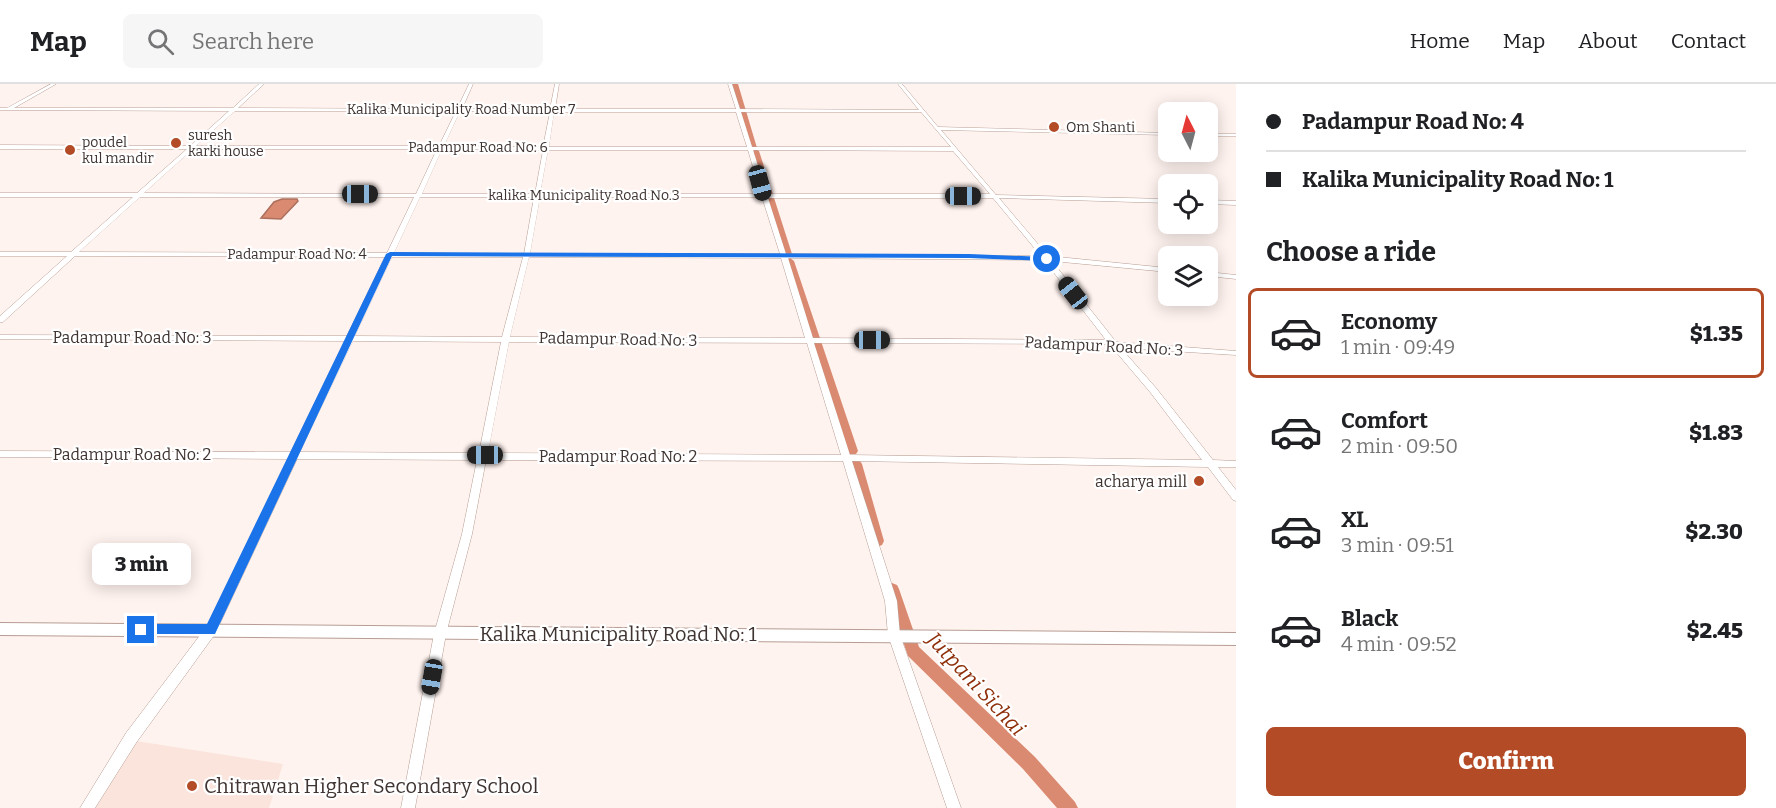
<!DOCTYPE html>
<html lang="en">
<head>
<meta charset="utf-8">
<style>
	body { margin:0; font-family:Bitter,serif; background:#f6f6f6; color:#202124; height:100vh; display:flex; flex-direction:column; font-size:22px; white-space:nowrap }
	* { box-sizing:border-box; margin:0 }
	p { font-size:20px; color:#757577 }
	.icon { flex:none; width:33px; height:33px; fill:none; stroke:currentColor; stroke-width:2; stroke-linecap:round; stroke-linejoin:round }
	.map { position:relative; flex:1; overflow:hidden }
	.drawer { display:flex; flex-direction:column; background:#fff; width:540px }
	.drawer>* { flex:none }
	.banner { display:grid; align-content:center; height:132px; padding:0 30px; background:#fff }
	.needle { width:39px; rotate:354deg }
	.controls { position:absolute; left:1158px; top:18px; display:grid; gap:12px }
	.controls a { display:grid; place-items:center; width:60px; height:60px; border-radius:9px; background:#fff; box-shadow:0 3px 15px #0003; font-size:30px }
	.end { position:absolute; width:27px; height:27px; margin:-14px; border:8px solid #1a73e8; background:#fff; box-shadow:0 0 0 3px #fff }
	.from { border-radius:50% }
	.bubble { position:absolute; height:42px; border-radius:9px; background:#fff; box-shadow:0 3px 15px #0003; font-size:20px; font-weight:800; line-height:42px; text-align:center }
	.car { position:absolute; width:18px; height:36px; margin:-18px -9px; border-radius:8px; box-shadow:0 0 4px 2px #0007; background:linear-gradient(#222 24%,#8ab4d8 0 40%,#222 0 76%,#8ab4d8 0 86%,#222 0) }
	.banner b { display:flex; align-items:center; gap:21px; height:57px; font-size:22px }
	.banner b+b { border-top:2px solid #e0e0e0 }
	.banner i { width:15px; height:15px; background:#202124 }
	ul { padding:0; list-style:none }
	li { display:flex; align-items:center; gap:18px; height:90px; margin:0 12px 9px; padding:0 18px; border:3px solid transparent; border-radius:9px }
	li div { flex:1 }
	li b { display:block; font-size:22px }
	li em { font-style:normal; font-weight:800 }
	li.current { border-color:#b34b27 }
	li>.icon { width:54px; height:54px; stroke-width:1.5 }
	h2 { padding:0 30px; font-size:27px; line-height:72px }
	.button { display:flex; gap:12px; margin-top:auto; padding:12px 30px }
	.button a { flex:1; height:69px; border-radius:9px; background:#b34b27; color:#fff; font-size:24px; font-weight:800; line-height:69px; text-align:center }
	header { display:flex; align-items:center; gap:36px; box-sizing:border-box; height:84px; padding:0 30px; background:#fff; border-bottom:2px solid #e0e0e0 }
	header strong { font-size:28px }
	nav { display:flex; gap:33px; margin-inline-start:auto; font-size:21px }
	.search { width:420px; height:54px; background:#f6f6f6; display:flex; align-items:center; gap:15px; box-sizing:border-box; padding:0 21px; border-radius:9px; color:#757577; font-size:22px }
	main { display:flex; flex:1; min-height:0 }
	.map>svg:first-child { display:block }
	.built { fill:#fae4dc }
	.water { fill:#da8a70; stroke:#ac705d; stroke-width:1.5 }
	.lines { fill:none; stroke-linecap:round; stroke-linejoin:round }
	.canal { fill:#da8a70; fill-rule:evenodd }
	.minor-casing { stroke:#b79d94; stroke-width:1 }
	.tertiary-casing { stroke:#b79d94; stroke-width:2 }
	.minor { fill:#fff; fill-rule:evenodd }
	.tertiary { fill:#fff; fill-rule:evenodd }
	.route { fill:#1a73e8 }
	.poi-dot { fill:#b34b27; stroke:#fff; stroke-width:2 }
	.labels { text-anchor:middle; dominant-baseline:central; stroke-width:4.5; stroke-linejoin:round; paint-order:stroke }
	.far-street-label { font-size:14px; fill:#3f3431; stroke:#fff }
	.far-poi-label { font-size:14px; fill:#3f3431; stroke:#fff; text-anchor:start }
	.street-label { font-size:16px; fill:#3f3431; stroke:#fff }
	.poi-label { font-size:16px; fill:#3f3431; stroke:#fff; text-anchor:end }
	.near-street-label { font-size:20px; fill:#3f3431; stroke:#fff }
	.near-poi-label { font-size:20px; fill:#3f3431; stroke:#fff; text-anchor:start }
	.near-water-label { font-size:21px; font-style:italic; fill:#8e2f09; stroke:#fff }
</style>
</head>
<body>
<header>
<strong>Map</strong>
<div class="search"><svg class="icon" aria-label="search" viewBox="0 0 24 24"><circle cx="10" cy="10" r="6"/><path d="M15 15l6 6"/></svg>Search here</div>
<nav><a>Home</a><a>Map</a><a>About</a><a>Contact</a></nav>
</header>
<main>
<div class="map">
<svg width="1236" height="724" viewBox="0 0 1236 724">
	<rect width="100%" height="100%" fill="#fff3ef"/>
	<polygon class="built" points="136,657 283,680 269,724 94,724"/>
	<polygon class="water" points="282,115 297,115 298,117 281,135 261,134 274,118"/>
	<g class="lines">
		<g class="canal">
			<polygon points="732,0 738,0 757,64 752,63"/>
			<polygon points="756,65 759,67 792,170 791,172 784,170 753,67"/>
			<polygon points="790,174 794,177 858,367 856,370 848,370 846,367 786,177"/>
			<polygon points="856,375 860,377 862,380 884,457 882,461 877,463 872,461 870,457 850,380 852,377"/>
			<polygon points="892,499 897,501 899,505 919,563 1035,673 1075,718 1078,724 1057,724 1023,685 908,572 885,505 887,501"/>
		</g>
		<defs>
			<g id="minor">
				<path d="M51 0H56L14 24H233L259 0H264L238 24 457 25 469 0H473L462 25H550L555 0H559L555 25H736L728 0H732L740 25 919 26 898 0H902L938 43 1168 49V51L941 46 996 111 1168 115V119L999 114 1048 172 1168 184V188L1052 177 1116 258 1236 267V271L1121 264 1156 304 1213 376 1236 377V383H1218L1236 406V417L1233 416 1208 383 852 377 897 517 900 551 961 724H947L888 551 885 517 843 377 486 376 472 450 446 550 415 724H401L434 550 462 450 477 376 297 375 215 550 136 659 95 724H80L126 649 207 542 288 375 0 373V367L291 368 345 257 0 255V251L347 252 385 173 75 172 3 238H0V232L67 172H0V168H71L133 113H0V109H137L187 65H0V61L190 62 229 27 0 26V24H7ZM235 27H456L439 62H196ZM460 27 550 28 543 63 444 62ZM554 28H736L747 63H549ZM741 28H921L951 63H752ZM193 65H437L416 110 144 109ZM442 65 543 66 535 110H422ZM548 66H748L761 110H540ZM753 66 953 67 990 110H767ZM140 113H414L387 169 79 168ZM420 113H534L524 170 394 169ZM540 113H762L780 170H530ZM768 114H993L1041 172 786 170ZM392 173H523L502 253 355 252ZM529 173 781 174 805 254 510 253ZM788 174 1044 176 1106 256 813 254ZM353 257 501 258 479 369 300 368ZM509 258 807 259 841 371 488 369ZM814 259 1103 260 1111 262 1150 308 1202 376 850 371Z"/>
				<rect x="1208" y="50" width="28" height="2"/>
				<polygon points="1208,116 1236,117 1236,121 1208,120"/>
				<polygon points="1208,188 1236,191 1236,195 1208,192"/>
			</g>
			<polygon id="tertiary" points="0,539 1236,549 1236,561 0,551"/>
		</defs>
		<use href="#minor" class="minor-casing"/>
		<use href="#tertiary" class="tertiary-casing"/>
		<use href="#minor" class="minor"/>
		<use href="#tertiary" class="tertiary"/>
	</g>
	<polygon class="route" points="390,168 969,170 1047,173 1050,175 1047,177 969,174 392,172 215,550 136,550 134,546 141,540 207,540 386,170"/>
	<g class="poi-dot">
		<circle cx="1054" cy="43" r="6"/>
		<circle cx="176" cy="59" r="6"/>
		<circle cx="70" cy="66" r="6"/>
		<circle cx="1199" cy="397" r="6"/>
		<circle cx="192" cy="702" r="6"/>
	</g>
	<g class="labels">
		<g class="far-street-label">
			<text x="461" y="25">Kalika Municipality Road Number 7</text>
			<text x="478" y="63">Padampur Road No: 6</text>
			<text x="584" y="111">kalika Municipality Road No.3</text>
			<text x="297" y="170">Padampur Road No: 4</text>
		</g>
		<g class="far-poi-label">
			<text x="1066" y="43">Om Shanti</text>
			<text x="188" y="51">suresh<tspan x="188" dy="16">karki house</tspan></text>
			<text x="82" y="58">poudel<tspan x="82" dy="16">kul mandir</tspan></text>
		</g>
		<g class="street-label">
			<text x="132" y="253">Padampur Road No: 3</text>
			<text transform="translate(618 255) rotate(1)">Padampur Road No: 3</text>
			<text transform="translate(1104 262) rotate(3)">Padampur Road No: 3</text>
			<text x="132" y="370">Padampur Road No: 2</text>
			<text x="618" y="372">Padampur Road No: 2</text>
		</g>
		<g class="poi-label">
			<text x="1187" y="397">acharya mill</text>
		</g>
		<g class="near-street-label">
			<text x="618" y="550">Kalika Municipality Road No: 1</text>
		</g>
		<g class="near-poi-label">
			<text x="204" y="702">Chitrawan Higher Secondary School</text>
		</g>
		<g class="near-water-label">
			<text transform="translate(976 600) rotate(47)">Jutpani Sichai</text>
		</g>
	</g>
</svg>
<div class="controls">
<a><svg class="needle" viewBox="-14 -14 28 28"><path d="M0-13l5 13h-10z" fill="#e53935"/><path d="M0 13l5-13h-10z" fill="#757577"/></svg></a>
<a><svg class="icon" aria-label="locate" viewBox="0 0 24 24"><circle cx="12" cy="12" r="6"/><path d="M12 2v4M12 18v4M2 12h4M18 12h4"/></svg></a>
<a><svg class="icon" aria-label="layers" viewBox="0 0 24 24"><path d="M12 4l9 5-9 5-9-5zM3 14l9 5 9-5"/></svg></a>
</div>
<i class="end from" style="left:1047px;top:175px"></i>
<i class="end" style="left:141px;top:546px"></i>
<div class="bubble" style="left:92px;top:459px;width:99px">3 min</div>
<i class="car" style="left:760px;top:99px;rotate:165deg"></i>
<i class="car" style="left:360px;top:110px;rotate:90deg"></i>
<i class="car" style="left:963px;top:112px;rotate:90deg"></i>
<i class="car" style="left:1073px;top:209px;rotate:322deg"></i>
<i class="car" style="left:872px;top:256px;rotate:90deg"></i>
<i class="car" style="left:485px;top:371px;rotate:270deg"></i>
<i class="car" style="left:432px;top:593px;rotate:190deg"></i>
</div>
<section class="drawer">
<div class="banner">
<b><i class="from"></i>Padampur Road No: 4</b>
<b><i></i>Kalika Municipality Road No: 1</b>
</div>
<h2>Choose a ride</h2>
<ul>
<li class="current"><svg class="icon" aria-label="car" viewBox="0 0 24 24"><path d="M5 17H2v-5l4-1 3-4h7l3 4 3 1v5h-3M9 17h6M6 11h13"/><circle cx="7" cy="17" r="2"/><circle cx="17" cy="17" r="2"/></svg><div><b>Economy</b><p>1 min · 09:49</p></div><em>$1.35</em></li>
<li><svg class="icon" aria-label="car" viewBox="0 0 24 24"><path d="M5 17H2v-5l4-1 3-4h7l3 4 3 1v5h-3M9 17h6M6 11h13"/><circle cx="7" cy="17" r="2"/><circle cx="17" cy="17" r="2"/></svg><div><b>Comfort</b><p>2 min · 09:50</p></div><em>$1.83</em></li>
<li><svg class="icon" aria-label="car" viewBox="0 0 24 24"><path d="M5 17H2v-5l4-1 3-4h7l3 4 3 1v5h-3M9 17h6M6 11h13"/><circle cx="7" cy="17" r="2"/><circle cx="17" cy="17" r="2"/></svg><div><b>XL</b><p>3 min · 09:51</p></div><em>$2.30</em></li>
<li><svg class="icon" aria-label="car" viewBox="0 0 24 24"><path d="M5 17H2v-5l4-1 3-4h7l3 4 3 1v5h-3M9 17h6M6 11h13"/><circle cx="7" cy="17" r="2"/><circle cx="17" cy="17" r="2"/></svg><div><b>Black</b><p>4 min · 09:52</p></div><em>$2.45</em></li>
</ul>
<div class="button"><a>Confirm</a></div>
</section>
</main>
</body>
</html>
